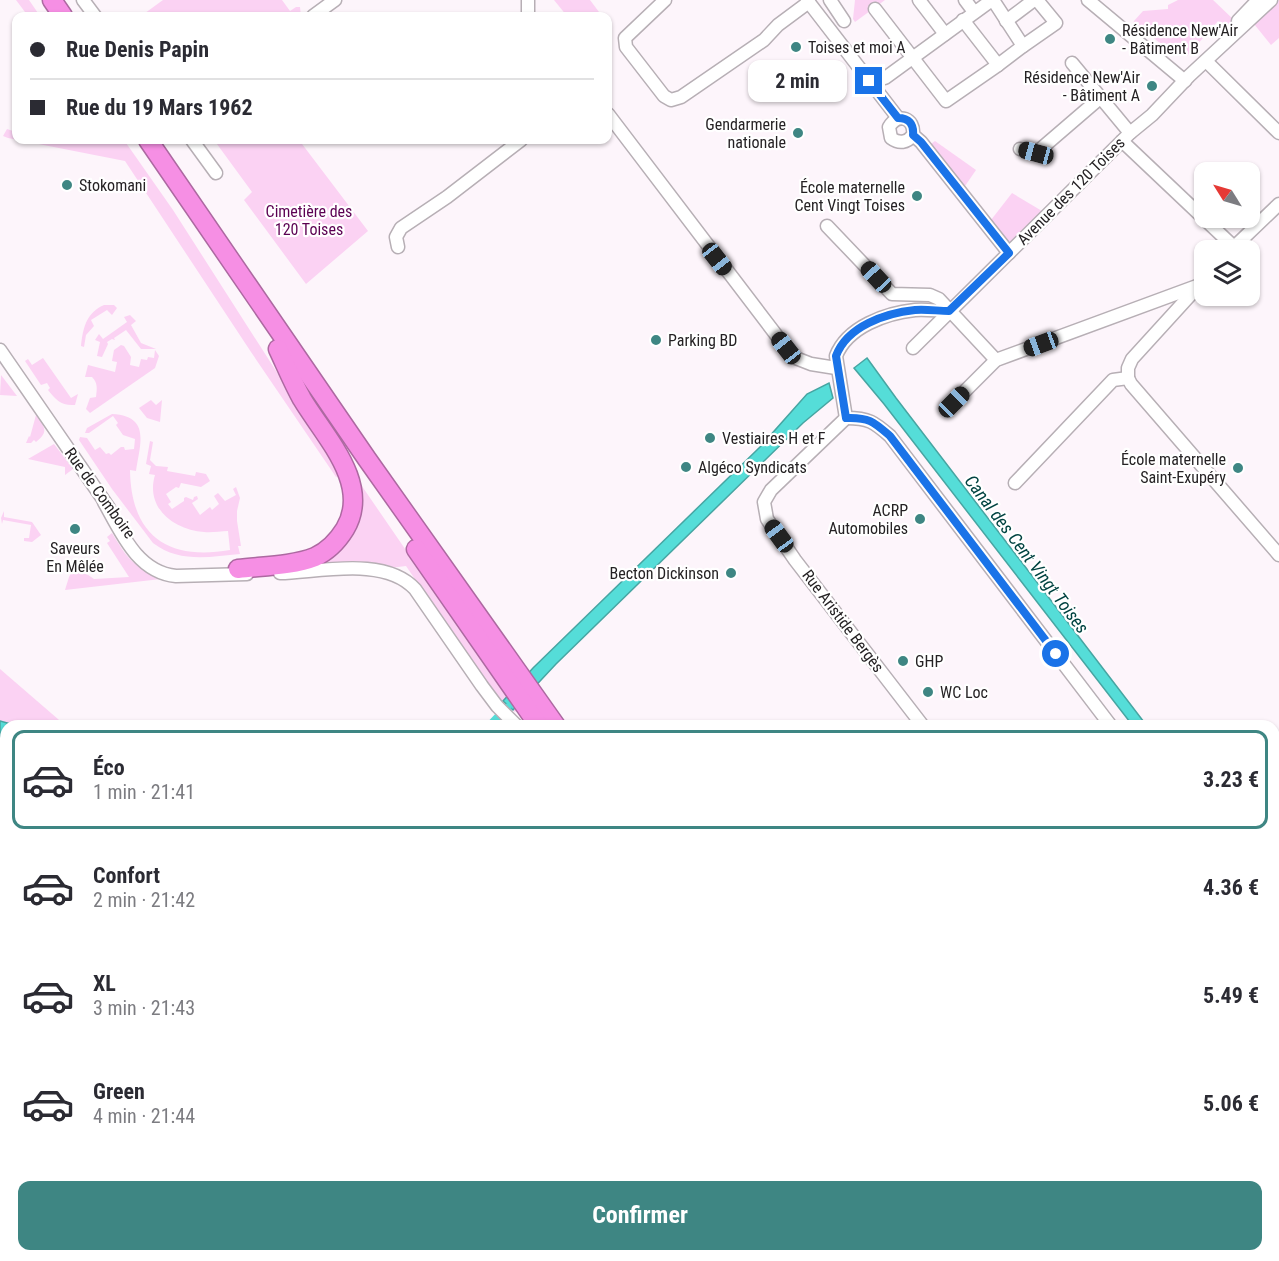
<!DOCTYPE html>
<html lang="fr">
<head>
<meta charset="utf-8">
<style>
	body { margin:0; font-family:"Roboto Condensed",sans-serif; background:#f7f7f7; color:#2b2b33; height:100vh; display:flex; flex-direction:column; font-size:22px; white-space:nowrap }
	* { box-sizing:border-box; margin:0 }
	p { font-size:20px; color:#7c7c81 }
	.icon { flex:none; width:33px; height:33px; fill:none; stroke:currentColor; stroke-width:2; stroke-linecap:round; stroke-linejoin:round }
	.map { position:relative; flex:1; overflow:hidden }
	.drawer { position:absolute; left:0px; top:720px; width:1280px; height:542px; display:flex; flex-direction:column; background:#fff; border-radius:18px 18px 0 0; box-shadow:0 2px 4px #0004 }
	.drawer>* { flex:none }
	.hud { position:absolute; left:12px; top:12px; width:600px; height:132px; border-radius:12px; box-shadow:0 2px 4px #0004; display:grid; align-content:center; height:132px; padding:0 18px; background:#fff }
	.needle { width:39px; rotate:307deg }
	.fabs { position:absolute; left:1194px; top:162px; display:grid; gap:12px }
	.fabs a { display:grid; place-items:center; width:66px; height:66px; border-radius:12px; background:#fff; box-shadow:0 2px 4px #0004; font-size:30px }
	.end { position:absolute; width:27px; height:27px; margin:-14px; border:8px solid #1a73e8; background:#fff; box-shadow:0 0 0 3px #fff }
	.from { border-radius:50% }
	.bubble { position:absolute; height:42px; border-radius:12px; background:#fff; box-shadow:0 2px 4px #0004; font-size:20px; font-weight:700; line-height:42px; text-align:center }
	.car { position:absolute; width:18px; height:36px; margin:-18px -9px; border-radius:8px; box-shadow:0 0 4px 2px #0007; background:linear-gradient(#222 24%,#8ab4d8 0 40%,#222 0 76%,#8ab4d8 0 86%,#222 0) }
	.hud b { display:flex; align-items:center; gap:21px; height:57px; font-size:22px }
	.hud b+b { border-top:2px solid #e1e1e2 }
	.hud i { width:15px; height:15px; background:#2b2b33 }
	ul { padding:10px 0 0; list-style:none }
	li { display:flex; align-items:center; gap:18px; height:99px; margin:0 12px 9px; padding:0 6px; border:3px solid transparent; border-radius:12px }
	li div { flex:1 }
	li b { display:block; font-size:22px }
	li em { font-style:normal; font-weight:700 }
	li.active { border-color:#3e8683 }
	li>.icon { width:54px; height:54px; stroke-width:1.5 }
	.cta { display:flex; gap:12px; margin-top:auto; padding:12px 18px }
	.cta a { flex:1; height:69px; border-radius:12px; background:#3e8683; color:#fff; font-size:24px; font-weight:700; line-height:69px; text-align:center }
	.map>svg:first-child { display:block }
	.green { fill:#fbd2f3 }
	.water { fill:#55ddd8; stroke:#47a5a2; stroke-width:1.5 }
	.lines { fill:none; stroke-linecap:round; stroke-linejoin:round }
	.canal { stroke:#55ddd8; stroke-width:9 }
	.minor-casing { stroke:#b7afb5; stroke-width:15 }
	.major-casing { stroke:#ad69a1; stroke-width:18 }
	.highway-casing { stroke:#ad69a1; stroke-width:21 }
	.minor { stroke:#fff; stroke-width:12 }
	.major { stroke:#fabcef; stroke-width:15 }
	.highway { stroke:#f68fe4; stroke-width:18 }
	.route { stroke:#1a73e8; stroke-width:8 }
	.poi-dot { fill:#3e8683; stroke:#fff; stroke-width:2 }
	.labels { text-anchor:middle; dominant-baseline:central; stroke-width:4.5; stroke-linejoin:round; paint-order:stroke }
	.poi-label { font-size:16px; fill:#252224; stroke:#fff; text-anchor:start }
	.street-label { font-size:16px; fill:#252224; stroke:#fff }
	.park-label { font-size:16px; fill:#5b0052; stroke:#fff }
	.water-label { font-size:18px; font-style:italic; fill:#014341; stroke:#fff }
</style>
</head>
<body>
<div class="map">
<svg width="1279" height="1261" viewBox="0 0 1279 1261">
	<rect width="100%" height="100%" fill="#fdf5fb"/>
	<g class="green">
		<polygon points="16,0 29,0 40,16 28,16"/>
		<polygon points="163,0 282,0 290,11 296,7 300,7 301,16 296,16 294,13 290,16 141,16"/>
		<polygon points="554,0 590,0 602,16 567,16"/>
		<polygon points="855,0 885,0 855,22 853,19"/>
		<polygon points="1178,0 1213,0 1234,20 1226,27 1218,21 1187,56 1181,51 1177,56 1147,33 1140,34 1132,27 1134,21 1143,11 1168,9 1168,5"/>
		<polygon points="1279,0 1279,38 1271,45 1254,24"/>
		<polygon points="7,129 16,132 16,140 66,140 84,142 87,140 124,140 173,210 342,474 336,477 251,352 125,161 8,138 3,136"/>
		<polygon points="214,140 299,140 368,231 306,284 244,200 252,192"/>
		<polygon points="935,141 976,170 965,186 931,144"/>
		<polygon points="1012,193 1042,211 1011,241 1008,241 991,220"/>
		<path d="M104 305H114L117 308 112 315 107 310 91 320 94 326 86 335 84 347 81 346C83 328 86 313 104 305Z"/>
		<polygon points="130,315 136,321 131,325 141,343 156,349 141,349 126,330 114,338 115,340 112,339 107,342 108,344 102,357 97,356 100,342 95,340 99,334 103,339 127,322 124,317"/>
		<path d="M121 345 124 346 131 357 130 365 139 367 141 359 147 360 148 357 154 358 155 350 159 356 155 368 90 413 86 409 90 398 96 397C97 389 98 383 92 377H85L88 365 115 372 117 362 112 361 114 350Z"/>
		<path d="M43 358 71 398 78 394 75 405C61 406 56 400 48 390L50 388 47 383 41 385 25 361 28 359 32 365Z"/>
		<polygon points="1,375 17,396 0,395"/>
		<polygon points="151,400 156,405 162,400 160,422 147,418 139,408"/>
		<path d="M112 414C151 416 140 444 136 471L130 470C131 535 167 561 230 550L228 531C220 531 212 533 204 532 174 530 145 508 155 475L149 474 151 466 146 464 150 441 153 442 150 460 156 466 168 467 167 471 195 476 196 472 206 474 210 481 201 487 181 483 179 488 176 487 166 494 171 502 168 504 172 509 184 501V498L186 497 193 500 194 497 197 496 198 499 192 503 200 515 210 507 212 510 219 504 214 496 218 493 225 501 236 495 233 489 236 487 240 498 237 511V521L241 546H238L240 554C209 557 179 563 153 543L112 489 79 440 80 437 87 438 95 450 100 447 106 454 109 453 111 455 121 447H124L125 450 134 449 135 439 123 435 116 425 118 423 113 416 89 433H85L87 428Z"/>
		<path d="M36 415C44 427 50 431 36 442L34 440 31 443H26L29 436 30 437Z"/>
		<polygon points="54,444 73,469 65,475 65,467 28,459"/>
		<polygon points="355,476 436,594 518,709 515,712 499,699 483,679 406,566 390,568 379,565 316,564 332,551"/>
		<polygon points="4,511 4,517 32,522 41,535 32,542 24,541 24,538 29,538 31,525 3,520 2,524 1,518"/>
		<path d="M112 533C128 559 132 567 162 575L161 579 65 590 69 577 75 566 94 579 129 577 107 543 110 541 107 537Z"/>
		<polygon points="0,669 66,726 18,726 0,721"/>
		<polygon points="1274,829 1279,836 1279,881 1274,874"/>
		<polygon points="0,876 6,881 6,1256 486,1256 506,1261 0,1261"/>
		<polygon points="1064,1256 1103,1256 1107,1261 1070,1261"/>
	</g>
	<g class="water">
		<polygon points="867,358 896,398 1147,726 1133,726 884,404 854,368"/>
		<polygon points="829,383 833,398 803,423 556,664 513,710 503,701 533,668 760,447 807,394"/>
		<polygon points="0,721 18,726 6,726 6,851 0,846"/>
		<polygon points="500,1256 789,1256 801,1261 522,1261"/>
	</g>
	<g class="lines">
		<polyline class="canal" points="490,726 507,708"/>
		<defs>
			<g id="minor">
				<polyline points="83,0 95,16"/>
				<polyline points="528,0 528,16"/>
				<polyline points="665,0 625,38 626,47 664,96 671,100 681,97 764,40 778,25 809,2"/>
				<polyline points="807,0 898,118"/>
				<polyline points="830,0 844,21"/>
				<polyline points="919,0 945,34"/>
				<polyline points="965,0 974,12"/>
				<polyline points="993,0 1023,46 998,65"/>
				<polyline points="1088,0 1185,81"/>
				<polyline points="875,9 946,101 998,65 963,20"/>
				<polyline points="313,16 335,0"/>
				<polyline points="1006,21 1034,0"/>
				<polyline points="1238,21 1258,0"/>
				<polyline points="1023,46 1056,23 1037,0"/>
				<polyline points="1206,61 1279,133"/>
				<polyline points="1072,63 1130,133"/>
				<polyline points="885,78 992,0"/>
				<polyline points="608,114 793,357 811,364 836,368"/>
				<path d="M913 135C907 143 899 144 891 138L889 127C898 112 915 118 913 135L921 142 1009 253"/>
				<polyline points="192,140 216,173"/>
				<polyline points="1122,141 1234,247"/>
				<polyline points="1020,149 1036,153 1100,98"/>
				<polyline points="827,226 892,294 930,295 939,299 996,360"/>
				<polyline points="398,247 396,237 401,228 447,197 521,140"/>
				<polyline points="1231,250 1279,204"/>
				<polyline points="913,348 1130,133 1152,115 1189,76 1271,0"/>
				<polyline points="0,350 109,508"/>
				<polyline points="1128,378 1131,384 1279,555"/>
				<polyline points="954,402 996,360 1197,286"/>
				<path d="M846 418C869 418 874 422 890 436L1111 726"/>
				<polyline points="846,418 771,490 764,502 767,519 795,560 923,726"/>
				<path d="M846 418 836 356C847 327 886 313 915 310 926 309 938 311 949 311"/>
				<polyline points="1015,483 1113,380 1128,378 1128,368 1132,359 1204,280"/>
				<path d="M104 502C121 532 137 572 176 576L247 574"/>
				<path d="M280 573C319 572 385 556 415 589L482 686 497 706 517 726"/>
				<polyline points="1274,939 1279,946"/>
				<polyline points="1274,1096 1279,1092"/>
				<polyline points="1274,1185 1279,1192"/>
			</g>
			<polyline id="major" points="1274,758 1279,753"/>
			<g id="highway">
				<polyline points="52,0 63,16"/>
				<polyline points="148,140 367,459 556,726"/>
				<polyline points="416,549 539,726"/>
				<path d="M238 569C263 566 292 566 315 557 328 551 337 542 345 529 372 484 324 436 302 399 293 383 286 366 278 349"/>
				<polyline points="1003,1256 1009,1261"/>
				<polyline points="1021,1256 1027,1261"/>
				<polyline points="1050,1256 1056,1261"/>
				<polyline points="1109,1256 1113,1261"/>
			</g>
		</defs>
		<use href="#minor" class="minor-casing"/>
		<use href="#major" class="major-casing"/>
		<use href="#highway" class="highway-casing"/>
		<use href="#minor" class="minor"/>
		<use href="#major" class="major"/>
		<use href="#highway" class="highway"/>
	</g>
	<g class="lines">
		<path class="route" d="M869 81 898 118C909 118 914 124 913 135L921 142 1009 253 949 311C938 311 926 309 915 310 886 313 847 326 836 356L846 418C869 417 874 422 890 436L1056 654"/>
	</g>
	<g class="poi-dot">
		<circle cx="1110" cy="39" r="6"/>
		<circle cx="796" cy="47" r="6"/>
		<circle cx="1152" cy="86" r="6"/>
		<circle cx="798" cy="133" r="6"/>
		<circle cx="67" cy="185" r="6"/>
		<circle cx="917" cy="196" r="6"/>
		<circle cx="656" cy="340" r="6"/>
		<circle cx="710" cy="438" r="6"/>
		<circle cx="686" cy="467" r="6"/>
		<circle cx="1238" cy="468" r="6"/>
		<circle cx="920" cy="519" r="6"/>
		<circle cx="75" cy="529" r="6"/>
		<circle cx="731" cy="573" r="6"/>
		<circle cx="903" cy="661" r="6"/>
		<circle cx="928" cy="692" r="6"/>
	</g>
	<g class="labels">
		<g class="poi-label">
			<text x="1122" y="30">Résidence New'Air<tspan x="1122" dy="18">- Bâtiment B</tspan></text>
			<text x="808" y="47">Toises et moi A</text>
			<text x="1140" y="77" text-anchor="end">Résidence New'Air<tspan x="1140" dy="18">- Bâtiment A</tspan></text>
			<text x="786" y="124" text-anchor="end">Gendarmerie<tspan x="786" dy="18">nationale</tspan></text>
			<text x="79" y="185">Stokomani</text>
			<text x="905" y="187" text-anchor="end">École maternelle<tspan x="905" dy="18">Cent Vingt Toises</tspan></text>
			<text x="668" y="340">Parking BD</text>
			<text x="722" y="438">Vestiaires H et F</text>
			<text x="1226" y="459" text-anchor="end">École maternelle<tspan x="1226" dy="18">Saint-Exupéry</tspan></text>
			<text x="698" y="467">Algéco Syndicats</text>
			<text x="908" y="510" text-anchor="end">ACRP<tspan x="908" dy="18">Automobiles</tspan></text>
			<text x="75" y="548" text-anchor="middle">Saveurs<tspan x="75" dy="18">En Mêlée</tspan></text>
			<text x="719" y="573" text-anchor="end">Becton Dickinson</text>
			<text x="915" y="661">GHP</text>
			<text x="940" y="692">WC Loc</text>
		</g>
		<g class="street-label">
			<text transform="translate(1071 191) rotate(-45)">Avenue des 120 Toises</text>
			<text transform="translate(100 493) rotate(54)">Rue de Comboire</text>
			<text transform="translate(843 621) rotate(53)">Rue Aristide Bergès</text>
		</g>
		<g class="park-label">
			<text x="309" y="211">Cimetière des<tspan x="309" dy="18">120 Toises</tspan></text>
		</g>
		<g class="water-label">
			<text transform="translate(1027 554) rotate(53)">Canal des Cent Vingt Toises</text>
		</g>
	</g>
</svg>
<div class="fabs">
<a><svg class="needle" viewBox="-14 -14 28 28"><path d="M0-13l5 13h-10z" fill="#e53935"/><path d="M0 13l5-13h-10z" fill="#7c7c81"/></svg></a>
<a><svg class="icon" aria-label="layers" viewBox="0 0 24 24"><path d="M12 4l9 5-9 5-9-5zM3 14l9 5 9-5"/></svg></a>
</div>
<i class="end from" style="left:1056px;top:654px"></i>
<i class="end" style="left:869px;top:81px"></i>
<div class="bubble" style="left:748px;top:60px;width:99px">2 min</div>
<i class="car" style="left:1036px;top:153px;rotate:285deg"></i>
<i class="car" style="left:717px;top:259px;rotate:142deg"></i>
<i class="car" style="left:876px;top:277px;rotate:317deg"></i>
<i class="car" style="left:1041px;top:344px;rotate:250deg"></i>
<i class="car" style="left:786px;top:348px;rotate:322deg"></i>
<i class="car" style="left:954px;top:402px;rotate:45deg"></i>
<i class="car" style="left:779px;top:536px;rotate:324deg"></i>
<div class="hud">
<b><i class="from"></i>Rue Denis Papin</b>
<b><i></i>Rue du 19 Mars 1962</b>
</div>
<section class="drawer">
<ul>
<li class="active"><svg class="icon" aria-label="car" viewBox="0 0 24 24"><path d="M5 17H2v-5l4-1 3-4h7l3 4 3 1v5h-3M9 17h6M6 11h13"/><circle cx="7" cy="17" r="2"/><circle cx="17" cy="17" r="2"/></svg><div><b>Éco</b><p>1 min · 21:41</p></div><em>3.23 €</em></li>
<li><svg class="icon" aria-label="car" viewBox="0 0 24 24"><path d="M5 17H2v-5l4-1 3-4h7l3 4 3 1v5h-3M9 17h6M6 11h13"/><circle cx="7" cy="17" r="2"/><circle cx="17" cy="17" r="2"/></svg><div><b>Confort</b><p>2 min · 21:42</p></div><em>4.36 €</em></li>
<li><svg class="icon" aria-label="car" viewBox="0 0 24 24"><path d="M5 17H2v-5l4-1 3-4h7l3 4 3 1v5h-3M9 17h6M6 11h13"/><circle cx="7" cy="17" r="2"/><circle cx="17" cy="17" r="2"/></svg><div><b>XL</b><p>3 min · 21:43</p></div><em>5.49 €</em></li>
<li><svg class="icon" aria-label="car" viewBox="0 0 24 24"><path d="M5 17H2v-5l4-1 3-4h7l3 4 3 1v5h-3M9 17h6M6 11h13"/><circle cx="7" cy="17" r="2"/><circle cx="17" cy="17" r="2"/></svg><div><b>Green</b><p>4 min · 21:44</p></div><em>5.06 €</em></li>
</ul>
<div class="cta"><a>Confirmer</a></div>
</section>
</div>
</body>
</html>
